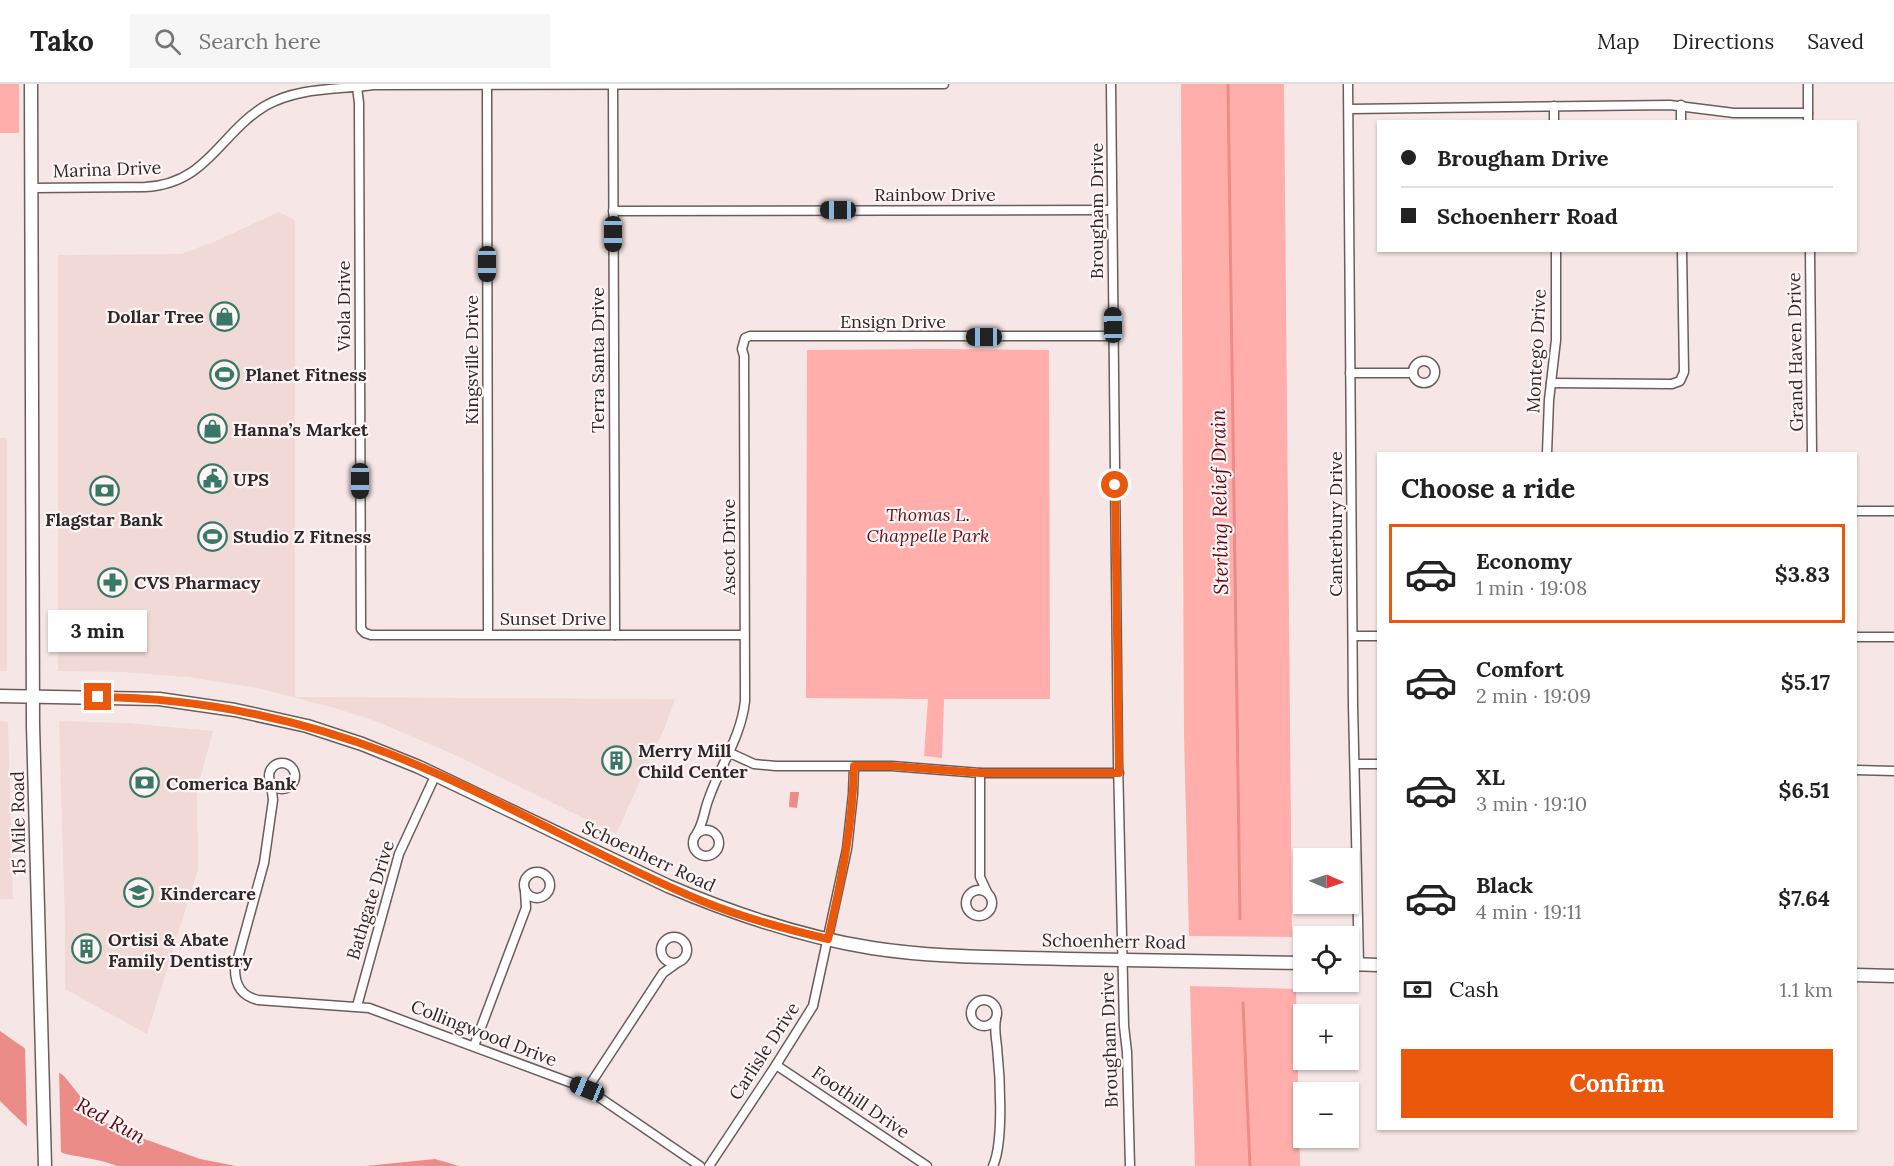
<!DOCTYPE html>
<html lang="en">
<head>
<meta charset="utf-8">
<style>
	body { margin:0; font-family:Lora,serif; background:#f6f6f6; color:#222; height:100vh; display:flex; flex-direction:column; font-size:22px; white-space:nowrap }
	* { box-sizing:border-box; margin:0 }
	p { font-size:20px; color:#767676 }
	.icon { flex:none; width:33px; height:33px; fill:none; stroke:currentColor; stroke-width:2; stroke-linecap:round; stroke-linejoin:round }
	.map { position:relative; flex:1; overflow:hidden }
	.panel { position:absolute; left:1377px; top:368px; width:480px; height:678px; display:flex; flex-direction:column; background:#fff; border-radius:0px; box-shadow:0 2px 4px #0004 }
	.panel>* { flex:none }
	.guide { position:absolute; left:1377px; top:36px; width:480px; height:132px; border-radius:0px; box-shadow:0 2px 4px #0004; display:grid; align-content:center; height:132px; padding:0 24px; background:#fff }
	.needle { width:39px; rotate:92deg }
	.buttons { position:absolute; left:1293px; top:764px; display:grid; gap:12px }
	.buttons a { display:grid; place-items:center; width:66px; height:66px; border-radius:0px; background:#fff; box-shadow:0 2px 4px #0004; font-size:30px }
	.end { position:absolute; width:27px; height:27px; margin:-14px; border:8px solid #ea580c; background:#fff; box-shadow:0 0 0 3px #fff }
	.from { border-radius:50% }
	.bubble { position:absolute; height:42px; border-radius:0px; background:#fff; box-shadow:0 2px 4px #0004; font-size:20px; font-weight:700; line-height:42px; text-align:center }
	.car { position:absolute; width:18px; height:36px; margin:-18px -9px; border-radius:8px; box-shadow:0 0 4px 2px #0007; background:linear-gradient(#222 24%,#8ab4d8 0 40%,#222 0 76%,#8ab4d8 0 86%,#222 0) }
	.guide b { display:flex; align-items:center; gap:21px; height:57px; font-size:22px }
	.guide b+b { border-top:2px solid #e0e0e0 }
	.guide i { width:15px; height:15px; background:#222 }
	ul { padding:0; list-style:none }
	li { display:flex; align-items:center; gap:18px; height:99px; margin:0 12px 9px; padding:0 12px; border:3px solid transparent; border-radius:0px }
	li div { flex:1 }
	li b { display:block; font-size:22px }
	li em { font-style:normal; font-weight:700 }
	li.active { border-color:#ea580c }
	li>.icon { width:54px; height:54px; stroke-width:1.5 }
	h2 { padding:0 24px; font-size:27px; line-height:72px }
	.pay { display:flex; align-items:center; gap:15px; height:66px; padding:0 24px; font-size:22px }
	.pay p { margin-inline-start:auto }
	.primary-button { display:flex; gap:12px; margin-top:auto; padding:12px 24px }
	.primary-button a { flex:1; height:69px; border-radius:0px; background:#ea580c; color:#fff; font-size:24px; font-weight:700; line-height:69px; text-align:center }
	header { display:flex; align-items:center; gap:36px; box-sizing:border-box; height:84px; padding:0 30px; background:#fff; border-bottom:2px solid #e0e0e0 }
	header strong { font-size:28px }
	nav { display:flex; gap:33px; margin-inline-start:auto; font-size:21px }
	.search { width:420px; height:54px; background:#f6f6f6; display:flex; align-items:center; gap:15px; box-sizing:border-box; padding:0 21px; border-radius:0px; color:#767676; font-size:22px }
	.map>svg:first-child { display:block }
	.built { fill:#f1d9d7 }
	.green { fill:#ffaeab }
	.water { fill:#ec8c89 }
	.pier { fill:#f6e7e6 }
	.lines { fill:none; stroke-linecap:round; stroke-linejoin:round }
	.stream { stroke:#ec8c89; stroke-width:3 }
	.street-casing { stroke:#6a5d5c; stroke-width:11 }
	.secondary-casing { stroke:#6a5d5c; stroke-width:15 }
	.street { stroke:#fff; stroke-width:8 }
	.secondary { stroke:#fff; stroke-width:12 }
	.route { stroke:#ea580c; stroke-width:8 }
	.labels { text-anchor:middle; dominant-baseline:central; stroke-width:4.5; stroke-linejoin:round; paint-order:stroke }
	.street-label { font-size:18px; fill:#2e2828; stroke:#fff5f5 }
	.poi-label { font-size:18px; font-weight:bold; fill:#2e2828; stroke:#fff5f5; text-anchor:start }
	.park-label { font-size:18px; font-style:italic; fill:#640f17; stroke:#fff5f5 }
	.water-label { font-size:20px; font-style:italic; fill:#5f0813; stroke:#fff5f5 }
</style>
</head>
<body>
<header>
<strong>Tako</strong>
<div class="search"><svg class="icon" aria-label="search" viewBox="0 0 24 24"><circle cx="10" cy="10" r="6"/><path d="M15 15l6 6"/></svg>Search here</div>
<nav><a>Map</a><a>Directions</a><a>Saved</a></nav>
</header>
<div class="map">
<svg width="1894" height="1082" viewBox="0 0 1894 1082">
	<rect width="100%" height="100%" fill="#f6e7e6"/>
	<g class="built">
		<polygon points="279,128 295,136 295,613 675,615 666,640 616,750 455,671 378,638 335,624 258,604 188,593 123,588 58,587 58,171 181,170 216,157"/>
		<rect x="0" y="354" width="7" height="233"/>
		<polygon points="0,637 8,638 13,815 0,815"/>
		<polygon points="59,637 128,639 213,647 197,706 198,785 147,950 65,905 65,840"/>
	</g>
	<g class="green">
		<rect x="0" y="0" width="19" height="49"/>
		<polygon points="1181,0 1284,0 1292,853 1189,852 1184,651"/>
		<polygon points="936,265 1049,266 1050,615 944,615 942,674 924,672 928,615 806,614 807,266"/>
		<polygon points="1190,902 1296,905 1300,1082 1195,1082"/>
	</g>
	<g class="water">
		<polygon points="790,708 799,708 797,724 789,723"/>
		<path d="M0 947 64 992 92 1027 114 1044 200 1075 236 1082H117C100 1075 84 1074 66 1070 50 1066 13 1030 0 1017Z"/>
		<polygon points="435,1075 459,1082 365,1082"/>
	</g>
	<polygon class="pier" points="25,962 59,985 61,1071 27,1046"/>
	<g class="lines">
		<g class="stream">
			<polyline points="1228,0 1240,835"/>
			<polyline points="1243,919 1250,1082"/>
		</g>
		<defs>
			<g id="street">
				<polyline points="1111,0 1118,677 1124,942 1127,968 1130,1082"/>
				<polyline points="1348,0 1353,621 1359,880"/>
				<polyline points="1808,0 1808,38"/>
				<polyline points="487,1 488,550"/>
				<polyline points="613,1 615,551"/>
				<polyline points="357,3 359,19 361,545 365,549 371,551 744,551"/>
				<polyline points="1681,21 1681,38"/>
				<polyline points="1554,22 1554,38"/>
				<polyline points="1349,25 1670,21 1734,29 1808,29"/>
				<path d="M31 104 145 103C207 100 219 50 265 22 298 3 336 6 373 1L944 0"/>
				<polyline points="613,127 1112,126"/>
				<polyline points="1810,166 1812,369"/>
				<circle cx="1424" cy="288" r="11"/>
				<polyline points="1350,289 1413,289"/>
				<polyline points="1551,299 1672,300 1680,297 1684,288 1682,166"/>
				<polyline points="1547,369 1549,316 1556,256 1556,166"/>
				<polyline points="1856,427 1894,427"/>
				<polyline points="1353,552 1378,552"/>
				<polyline points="1856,553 1894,553"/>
				<polyline points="730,669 754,680 776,682 892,682 980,689 1119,689"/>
				<circle cx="282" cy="692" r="13"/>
				<polyline points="1355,680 1378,680"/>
				<polyline points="1856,686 1894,687"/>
				<polyline points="980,689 980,793 987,808"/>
				<path d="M271 699 273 716 264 779 235 885C235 902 242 912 258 916L369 924 569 998 587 1005 700 1082"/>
				<circle cx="706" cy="759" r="13"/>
				<path d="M697 749C704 738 704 726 709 714 721 680 741 653 745 617L744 272 742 265 745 254 750 252H1113"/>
				<circle cx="537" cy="801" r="13"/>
				<circle cx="979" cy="819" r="13"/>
				<circle cx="674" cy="866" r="13"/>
				<circle cx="984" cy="929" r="13"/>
				<polyline points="357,922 399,770 436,690"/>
				<polyline points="474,962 526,824 525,807"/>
				<polyline points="776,981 927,1082"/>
				<polyline points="587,1005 663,889 677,879"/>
				<polyline points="709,1082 776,981 813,922 847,765 853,710 854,683"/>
				<path d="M993 1082C1004 1058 1000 991 997 963 996 953 994 945 996 935"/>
			</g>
			<g id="secondary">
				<polyline points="31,0 33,641 45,1082"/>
				<path d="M0 612 159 615 235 626 307 642 362 660 419 683 668 802C734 830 801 853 872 864 936 874 1002 873 1067 875 1146 876 1225 877 1304 879"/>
				<polyline points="1348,880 1378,881"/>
				<polyline points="1856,891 1894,892"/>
			</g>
		</defs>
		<use href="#street" class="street-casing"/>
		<use href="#secondary" class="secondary-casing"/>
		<use href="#street" class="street"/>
		<use href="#secondary" class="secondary"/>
	</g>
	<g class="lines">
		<path class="route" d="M98 613C198 614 296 634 390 670 497 712 596 773 702 817 743 834 785 845 828 855 841 798 853 741 854 682H892L980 689H1119L1115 401"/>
	</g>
	<defs>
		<symbol id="shop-ring" viewBox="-11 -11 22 22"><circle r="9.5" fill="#fff5f5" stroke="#397866" stroke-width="1.5"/><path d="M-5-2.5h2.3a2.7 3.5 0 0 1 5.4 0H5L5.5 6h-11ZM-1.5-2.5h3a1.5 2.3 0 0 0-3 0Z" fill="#397866"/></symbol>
		<symbol id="stadium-ring" viewBox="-11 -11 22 22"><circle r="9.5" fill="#fff5f5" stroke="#397866" stroke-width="1.5"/><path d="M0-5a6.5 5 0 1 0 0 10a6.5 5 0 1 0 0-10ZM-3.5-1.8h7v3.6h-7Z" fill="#397866"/></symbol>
		<symbol id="civic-ring" viewBox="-11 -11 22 22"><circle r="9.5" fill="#fff5f5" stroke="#397866" stroke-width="1.5"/><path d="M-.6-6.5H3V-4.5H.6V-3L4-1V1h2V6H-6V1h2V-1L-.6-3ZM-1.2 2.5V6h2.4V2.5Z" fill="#397866"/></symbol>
		<symbol id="bank-ring" viewBox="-11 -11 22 22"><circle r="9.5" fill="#fff5f5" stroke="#397866" stroke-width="1.5"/><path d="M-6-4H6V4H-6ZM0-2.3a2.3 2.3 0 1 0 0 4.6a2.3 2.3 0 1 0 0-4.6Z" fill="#397866"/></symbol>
		<symbol id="pharmacy-ring" viewBox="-11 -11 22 22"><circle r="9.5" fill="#fff5f5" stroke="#397866" stroke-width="1.5"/><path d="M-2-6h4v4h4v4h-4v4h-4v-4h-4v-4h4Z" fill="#397866"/></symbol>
		<symbol id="building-ring" viewBox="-11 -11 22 22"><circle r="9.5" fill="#fff5f5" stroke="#397866" stroke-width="1.5"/><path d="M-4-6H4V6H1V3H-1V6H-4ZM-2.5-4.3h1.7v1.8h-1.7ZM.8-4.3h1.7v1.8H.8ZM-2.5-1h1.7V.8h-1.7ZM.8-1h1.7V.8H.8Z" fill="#397866"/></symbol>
		<symbol id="school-ring" viewBox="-11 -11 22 22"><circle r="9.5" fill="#fff5f5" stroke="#397866" stroke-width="1.5"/><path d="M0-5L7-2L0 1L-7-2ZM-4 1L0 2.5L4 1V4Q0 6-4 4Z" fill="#397866"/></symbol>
	</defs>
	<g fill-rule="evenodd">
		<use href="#shop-ring" x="208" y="216" width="33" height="33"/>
		<use href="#stadium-ring" x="208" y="274" width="33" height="33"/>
		<use href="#shop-ring" x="196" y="328" width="33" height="33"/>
		<use href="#civic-ring" x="196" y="378" width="33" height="33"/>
		<use href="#bank-ring" x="88" y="390" width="33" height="33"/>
		<use href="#stadium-ring" x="196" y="436" width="33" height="33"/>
		<use href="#pharmacy-ring" x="96" y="482" width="33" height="33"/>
		<use href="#building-ring" x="600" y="660" width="33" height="33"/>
		<use href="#bank-ring" x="128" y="682" width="33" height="33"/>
		<use href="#school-ring" x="122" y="792" width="33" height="33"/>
		<use href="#building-ring" x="70" y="848" width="33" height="33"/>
	</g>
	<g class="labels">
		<g class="street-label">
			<text transform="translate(107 85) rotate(-2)">Marina Drive</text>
			<text x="935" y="110">Rainbow Drive</text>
			<text transform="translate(1096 127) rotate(-90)">Brougham Drive</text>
			<text transform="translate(343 222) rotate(-90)">Viola Drive</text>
			<text x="893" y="237">Ensign Drive</text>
			<text transform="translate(1536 267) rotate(-87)">Montego Drive</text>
			<text transform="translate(1795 268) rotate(-91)">Grand Haven Drive</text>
			<text transform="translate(471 276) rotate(-90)">Kingsville Drive</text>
			<text transform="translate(597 276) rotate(-90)">Terra Santa Drive</text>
			<text transform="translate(1335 440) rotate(-90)">Canterbury Drive</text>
			<text transform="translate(728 463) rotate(-90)">Ascot Drive</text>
			<text x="553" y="534">Sunset Drive</text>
			<text transform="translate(18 739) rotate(-91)">15 Mile Road</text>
			<text transform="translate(649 772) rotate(25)">Schoenherr Road</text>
			<text transform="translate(370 816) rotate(-73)">Bathgate Drive</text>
			<text transform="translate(1114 857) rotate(1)">Schoenherr Road</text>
			<text transform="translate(484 949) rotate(21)">Collingwood Drive</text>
			<text transform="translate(1109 956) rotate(-92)">Brougham Drive</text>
			<text transform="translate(764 967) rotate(-57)">Carlisle Drive</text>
			<text transform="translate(861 1018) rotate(34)">Foothill Drive</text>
		</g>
		<g class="poi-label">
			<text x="204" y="232" text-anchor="end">Dollar Tree</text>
			<text x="245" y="290">Planet Fitness</text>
			<text x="233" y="345">Hanna’s Market</text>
			<text x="233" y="395">UPS</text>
			<text x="104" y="435" text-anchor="middle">Flagstar Bank</text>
			<text x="233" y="452">Studio Z Fitness</text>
			<text x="134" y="498">CVS Pharmacy</text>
			<text x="638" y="666">Merry Mill<tspan x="638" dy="21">Child Center</tspan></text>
			<text x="166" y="699">Comerica Bank</text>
			<text x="160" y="809">Kindercare</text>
			<text x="108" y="855">Ortisi &amp; Abate<tspan x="108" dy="21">Family Dentistry</tspan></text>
		</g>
		<g class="park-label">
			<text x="928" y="430">Thomas L.<tspan x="928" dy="21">Chappelle Park</tspan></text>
		</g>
		<g class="water-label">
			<text transform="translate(1219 418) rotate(-91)">Sterling Relief Drain</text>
			<text transform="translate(111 1036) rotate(28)">Red Run</text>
		</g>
	</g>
</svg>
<div class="buttons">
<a><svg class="needle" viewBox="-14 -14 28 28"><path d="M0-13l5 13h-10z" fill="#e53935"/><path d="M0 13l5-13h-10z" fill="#767676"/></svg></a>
<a><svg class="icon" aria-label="locate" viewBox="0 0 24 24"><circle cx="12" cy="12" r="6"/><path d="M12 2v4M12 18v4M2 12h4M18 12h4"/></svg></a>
<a>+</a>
<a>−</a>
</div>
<i class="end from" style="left:1115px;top:401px"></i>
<i class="end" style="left:98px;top:613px"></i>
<div class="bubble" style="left:48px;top:526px;width:99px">3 min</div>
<i class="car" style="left:838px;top:126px;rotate:270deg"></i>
<i class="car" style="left:613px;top:150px;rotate:180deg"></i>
<i class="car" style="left:487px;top:180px;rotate:180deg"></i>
<i class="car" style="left:1113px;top:241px;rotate:359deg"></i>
<i class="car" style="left:984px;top:253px;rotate:270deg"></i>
<i class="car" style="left:360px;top:397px;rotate:180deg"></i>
<i class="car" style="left:587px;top:1005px;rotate:292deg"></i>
<div class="guide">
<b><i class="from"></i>Brougham Drive</b>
<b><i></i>Schoenherr Road</b>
</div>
<section class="panel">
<h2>Choose a ride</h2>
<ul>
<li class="active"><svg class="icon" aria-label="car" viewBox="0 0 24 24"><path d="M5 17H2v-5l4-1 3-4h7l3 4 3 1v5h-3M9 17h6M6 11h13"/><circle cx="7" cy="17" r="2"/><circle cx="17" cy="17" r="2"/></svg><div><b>Economy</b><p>1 min · 19:08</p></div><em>$3.83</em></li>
<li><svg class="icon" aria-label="car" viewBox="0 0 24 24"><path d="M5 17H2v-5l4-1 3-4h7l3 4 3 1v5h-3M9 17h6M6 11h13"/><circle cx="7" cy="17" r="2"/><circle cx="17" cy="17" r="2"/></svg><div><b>Comfort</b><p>2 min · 19:09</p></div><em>$5.17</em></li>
<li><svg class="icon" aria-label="car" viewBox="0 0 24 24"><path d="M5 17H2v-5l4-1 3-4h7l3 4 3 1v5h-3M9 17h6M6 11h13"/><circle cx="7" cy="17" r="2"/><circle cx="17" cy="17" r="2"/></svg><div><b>XL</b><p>3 min · 19:10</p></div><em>$6.51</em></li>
<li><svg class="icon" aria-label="car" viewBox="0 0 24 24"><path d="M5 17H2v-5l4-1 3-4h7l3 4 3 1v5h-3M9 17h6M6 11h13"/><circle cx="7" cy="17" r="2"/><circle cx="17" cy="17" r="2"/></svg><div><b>Black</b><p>4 min · 19:11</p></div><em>$7.64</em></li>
</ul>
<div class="pay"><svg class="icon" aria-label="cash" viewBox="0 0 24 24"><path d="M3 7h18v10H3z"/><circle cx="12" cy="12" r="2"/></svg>Cash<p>1.1 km</p></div>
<div class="primary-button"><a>Confirm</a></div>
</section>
</div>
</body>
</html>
